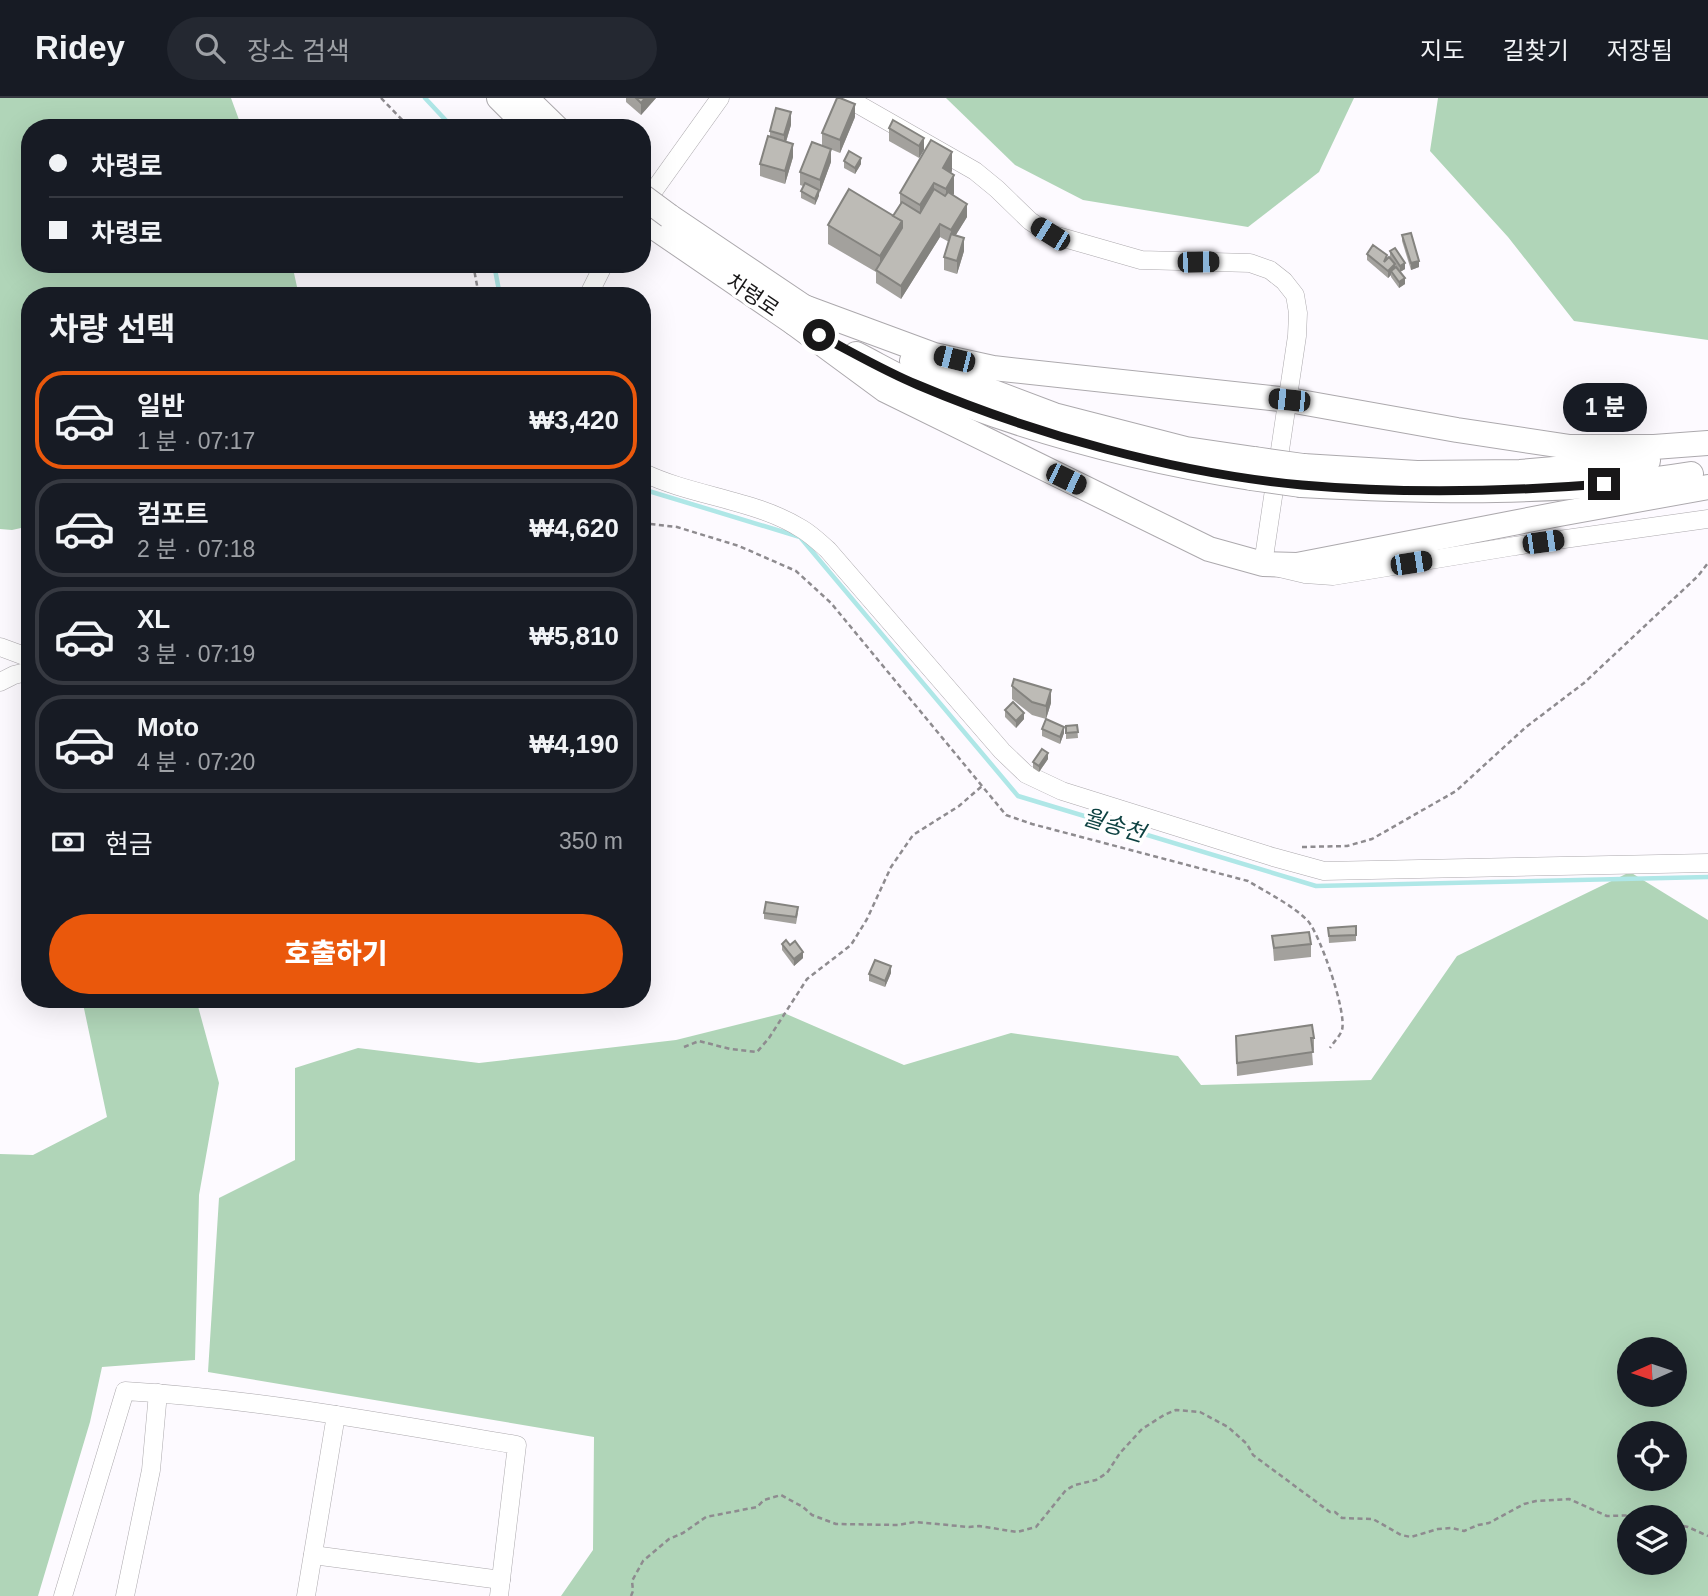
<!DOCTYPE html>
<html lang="ko">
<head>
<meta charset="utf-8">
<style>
	body { margin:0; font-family:Helvetica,"Noto Sans KR",sans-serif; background:#242831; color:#f1f3f6; height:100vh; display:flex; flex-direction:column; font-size:26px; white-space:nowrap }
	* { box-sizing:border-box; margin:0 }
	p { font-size:23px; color:#9ea1a6 }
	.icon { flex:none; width:38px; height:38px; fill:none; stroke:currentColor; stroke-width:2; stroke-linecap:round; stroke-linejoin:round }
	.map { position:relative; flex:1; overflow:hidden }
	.sheet { position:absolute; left:21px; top:189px; width:630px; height:721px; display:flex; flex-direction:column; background:#171b24; border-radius:28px; box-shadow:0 7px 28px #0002 }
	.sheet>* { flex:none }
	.hud { position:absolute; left:21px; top:21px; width:630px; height:154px; border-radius:28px; box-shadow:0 7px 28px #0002; display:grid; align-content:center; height:154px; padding:0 28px; background:#171b24 }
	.needle { width:46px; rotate:267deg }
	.fabs { position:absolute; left:1617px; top:1239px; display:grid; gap:14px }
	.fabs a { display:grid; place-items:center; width:70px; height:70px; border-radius:50%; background:#171b24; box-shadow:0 7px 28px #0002; font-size:35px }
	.end { position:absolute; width:32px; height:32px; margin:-16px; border:9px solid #181718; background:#fff; box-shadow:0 0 0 4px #fff }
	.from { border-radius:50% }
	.bubble { position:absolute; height:49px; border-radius:24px; background:#171b24; box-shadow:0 7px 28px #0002; font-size:23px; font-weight:800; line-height:49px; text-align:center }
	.car { position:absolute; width:21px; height:42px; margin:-21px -10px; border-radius:9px; box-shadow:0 0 5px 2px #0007; background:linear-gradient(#222 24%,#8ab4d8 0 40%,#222 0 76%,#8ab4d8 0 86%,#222 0) }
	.hud b { display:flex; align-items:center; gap:24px; height:66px; font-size:26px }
	.hud b+b { border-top:2px solid #363941 }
	.hud i { width:18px; height:18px; background:#f1f3f6 }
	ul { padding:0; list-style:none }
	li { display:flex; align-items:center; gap:21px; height:98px; margin:0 14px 10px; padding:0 14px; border:4px solid #363941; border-radius:28px }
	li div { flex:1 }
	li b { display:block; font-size:26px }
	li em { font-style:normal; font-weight:800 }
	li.selected { border-color:#ea580c }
	li>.icon { width:63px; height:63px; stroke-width:1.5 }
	h2 { padding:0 28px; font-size:32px; line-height:84px }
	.pay { display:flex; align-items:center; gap:18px; height:77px; padding:0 28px; font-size:26px }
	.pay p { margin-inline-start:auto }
	.primary-button { display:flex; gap:14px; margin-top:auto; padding:14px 28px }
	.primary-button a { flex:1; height:80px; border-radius:42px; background:#ea580c; color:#fff; font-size:28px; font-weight:800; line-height:80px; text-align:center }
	header { display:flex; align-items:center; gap:42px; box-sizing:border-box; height:98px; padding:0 35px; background:#171b24; border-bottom:2px solid #363941 }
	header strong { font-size:33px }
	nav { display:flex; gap:38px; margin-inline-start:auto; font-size:24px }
	.search { width:490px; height:63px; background:#242831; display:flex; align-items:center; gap:18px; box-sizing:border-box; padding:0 24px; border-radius:38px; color:#9ea1a6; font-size:26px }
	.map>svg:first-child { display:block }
	.forest { fill:#b0d5b8; fill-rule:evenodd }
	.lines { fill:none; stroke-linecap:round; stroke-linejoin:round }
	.stream { stroke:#afe7e7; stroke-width:4.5 }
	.minor-casing { stroke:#aca9ad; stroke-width:19 }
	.highway-casing { stroke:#aca9ad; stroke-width:26 }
	.path { stroke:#8e8b8f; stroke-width:2.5; stroke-dasharray:5 3.5; stroke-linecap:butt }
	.minor { stroke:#fff; stroke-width:18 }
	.highway { stroke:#fff; stroke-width:24 }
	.highway-bridge-casing { stroke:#aca9ad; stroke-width:26; stroke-linecap:butt }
	.highway-bridge { stroke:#fff; stroke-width:24 }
	.wall { fill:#a3a19d }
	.shaded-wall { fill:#84837f }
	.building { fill:#bdbbb6; stroke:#84837f; stroke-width:2 }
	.route { stroke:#181718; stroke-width:9 }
	.labels { text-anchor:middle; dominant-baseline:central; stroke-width:7; stroke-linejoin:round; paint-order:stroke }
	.street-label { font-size:21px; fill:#181718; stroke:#fff }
	.water-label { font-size:23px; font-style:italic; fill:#0d4141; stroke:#fff }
</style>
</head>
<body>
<header>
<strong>Ridey</strong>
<div class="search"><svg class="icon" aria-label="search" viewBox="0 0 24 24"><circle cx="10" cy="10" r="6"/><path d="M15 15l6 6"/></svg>장소 검색</div>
<nav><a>지도</a><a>길찾기</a><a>저장됨</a></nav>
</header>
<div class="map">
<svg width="1708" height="1498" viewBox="0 0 1708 1498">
	<rect width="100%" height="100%" fill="#fdfaff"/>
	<g class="forest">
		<polygon points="0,0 231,0 242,30 30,30 30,166 292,166 299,198 30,198 30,428 12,432 0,431"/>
		<polygon points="946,0 1354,0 1319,74 1248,129 1083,102 1015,67"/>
		<polygon points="1438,0 1708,0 1708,242 1574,223 1508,139 1430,53"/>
		<path d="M1630 774 1708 822V1498H561L593 1452 594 1339 208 1274 219 1100 295 1062V970L358 950 479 965 676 942 784 915 904 967 1011 935 1178 958 1201 987 1371 982 1457 858ZM1629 1251H1675V1297H1629ZM1629 1335H1675V1381H1629ZM1629 1419H1675V1465H1629Z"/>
		<polygon points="82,901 196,901 219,985 199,1097 195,1262 102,1269 90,1324 38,1498 0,1498 0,1056 33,1057 107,1019"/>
	</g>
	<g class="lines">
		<g class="stream">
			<polyline points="425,0 453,30"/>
			<polyline points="494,166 500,198"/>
			<polyline points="642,391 800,439 1018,698 1316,788 1708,779"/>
		</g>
		<defs>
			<g id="minor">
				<polyline points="847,0 975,73 997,91 1030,123 1050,136 1141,162 1250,165 1270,172 1284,183 1295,197 1298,215 1297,238 1263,466 1305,476 1333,478 1515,448 1708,421"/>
				<polyline points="642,109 720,0"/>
				<polyline points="588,198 604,166"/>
				<path d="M642 374C693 399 754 401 802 431 812 437 820 445 828 452L1002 653 1026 676 1062 693 1273 759 1324 773 1708 765"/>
				<polyline points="0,549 30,560"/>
				<polyline points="0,584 14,577 30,573"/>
				<polyline points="313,1457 501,1482"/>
				<path d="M63 1498 125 1293C257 1301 387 1325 517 1347L499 1498"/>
				<polyline points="125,1498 151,1372 158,1295"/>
				<polyline points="306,1498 336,1317"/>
			</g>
			<g id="highway">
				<polyline points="499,0 529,30"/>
				<polyline points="526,0 557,30"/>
				<polyline points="669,118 804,209 817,215"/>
				<polyline points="642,121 794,225 807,231"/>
				<polyline points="804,209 934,257 993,270 1289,302 1457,332 1570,349 1654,349 1708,345"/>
				<polyline points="794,225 885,292 1209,451 1263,466 1297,467 1559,416 1708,389"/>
				<path d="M856 256C876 266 896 278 917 287 1023 332 1138 362 1251 380"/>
				<polyline points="912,263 1054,317 1186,351 1254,361"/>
				<polyline points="1303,368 1417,375 1520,374 1648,363"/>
				<path d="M1301 387C1431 394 1561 397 1691 376"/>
			</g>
		</defs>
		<use href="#minor" class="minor-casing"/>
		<use href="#highway" class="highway-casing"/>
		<g class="path">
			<polyline points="381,0 410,30"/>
			<polyline points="473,166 479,198"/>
			<path d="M642 425 677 429 739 448 796 473 831 505 1006 717 1032 726 1248 783C1266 794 1294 808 1308 823 1320 837 1347 914 1342 932 1340 938 1333 945 1330 950"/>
			<polyline points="1302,749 1347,748 1372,741 1456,693 1526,629 1584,585 1698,478 1708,465"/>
			<polyline points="684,949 699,943 730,951 757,954 769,940 807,881 851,847 867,821 891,769 913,737 959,708 982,688"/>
			<polyline points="1675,1426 1688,1429 1708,1438"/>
			<polyline points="631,1498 633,1493 632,1483 643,1463 669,1441 683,1435 706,1419 757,1409 764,1402 781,1397 803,1409 812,1417 836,1426 898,1427 915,1424 969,1429 979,1428 1017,1434 1036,1429 1066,1392 1075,1387 1096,1382 1107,1375 1120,1355 1142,1331 1164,1317 1176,1312 1200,1314 1228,1329 1247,1346 1253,1357 1330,1414 1335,1414 1342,1420 1373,1421 1401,1437 1411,1439 1438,1431 1452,1430 1464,1433 1478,1427 1489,1425 1524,1406 1536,1403 1569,1401 1607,1418 1640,1417 1651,1419"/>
		</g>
		<use href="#minor" class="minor"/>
		<use href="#highway" class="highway"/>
		<defs>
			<g id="highway-bridge">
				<polyline points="642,98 669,118"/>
				<polyline points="1254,361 1303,368"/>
				<polyline points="1251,380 1301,387"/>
			</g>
		</defs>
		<use href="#highway-bridge" class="highway-bridge-casing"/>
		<use href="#highway-bridge" class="highway-bridge"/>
	</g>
	<g class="wall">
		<polygon points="626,0 656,0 641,17 626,4"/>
		<polygon points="855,19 840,55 822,48 822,35"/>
		<polygon points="893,22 924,52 919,60 889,43 889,30"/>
		<polygon points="791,27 786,44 793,59 785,86 760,78 760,66 770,39 770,33"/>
		<polygon points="844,63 861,66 855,76 844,70"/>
		<polygon points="831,64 815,107 801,100 801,93 803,88 800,87 800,74"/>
		<polygon points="952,73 951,75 953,97 967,119 955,138 964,153 957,176 944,172 944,159 949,144 940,139 901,201 876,185 876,174 828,146 828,127 893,118 900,106 900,95"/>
		<polygon points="1402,137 1419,169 1411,172 1402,143"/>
		<polygon points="1390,153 1405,171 1400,174 1405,186 1399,190 1391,179 1391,177 1388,180 1367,162 1367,156 1393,164 1390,160"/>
		<polygon points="1012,588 1051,605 1046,621 1032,617 1012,601"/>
		<polygon points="1005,612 1024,621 1016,630 1005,619"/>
		<polygon points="1077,627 1078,640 1066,641 1066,628"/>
		<polygon points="1042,631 1064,635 1060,646 1042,638"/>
		<polygon points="1048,661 1039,674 1033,670 1033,664"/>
		<polygon points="764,815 798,815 796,826 764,821"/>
		<polygon points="1356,828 1356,843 1329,845 1328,830"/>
		<polygon points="1272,838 1311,846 1311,859 1274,863"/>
		<polygon points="782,846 803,860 794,868 782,852"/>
		<polygon points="891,875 885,889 869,883 869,876"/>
		<polygon points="1236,938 1314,940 1314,952 1312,953 1313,967 1237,978"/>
	</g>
	<g class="shaded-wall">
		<polygon points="645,0 656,0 641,17 641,5"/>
		<polygon points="855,6 855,19 840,55 840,42"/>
		<polygon points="791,14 791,27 784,50 784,37"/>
		<polygon points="924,40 924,52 919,60 919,48"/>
		<polygon points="793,46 793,59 785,86 785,73"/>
		<polygon points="831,51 831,64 820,94 820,82"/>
		<polygon points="952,54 952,73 943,89 943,70"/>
		<polygon points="861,60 861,66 855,76 855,70"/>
		<polygon points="954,77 954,96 946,110 946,91"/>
		<polygon points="934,85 934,104 920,126 920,107"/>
		<polygon points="819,92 819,98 815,107 815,101"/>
		<polygon points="967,106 967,119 951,145 951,132"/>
		<polygon points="902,123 902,142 880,177 880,158"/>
		<polygon points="940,126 940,139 901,201 901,188"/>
		<polygon points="964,140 964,153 957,176 957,163"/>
		<polygon points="1419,163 1419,169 1411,172 1411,165"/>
		<polygon points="1405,165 1405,171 1400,174 1400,168"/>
		<polygon points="1395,166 1395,173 1391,173 1391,177 1388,180 1388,173"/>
		<polygon points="1405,180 1405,186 1399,190 1399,184"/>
		<polygon points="1051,592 1051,605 1046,621 1046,608"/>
		<polygon points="1024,615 1024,621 1016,630 1016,623"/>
		<polygon points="1064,629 1064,635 1060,646 1060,639"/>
		<polygon points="1048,655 1048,661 1039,674 1039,668"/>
		<polygon points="803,854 803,860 794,868 794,861"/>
		<polygon points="891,868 891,875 885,889 885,883"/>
	</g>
	<g class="building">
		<polygon points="636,0 645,0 641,5"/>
		<polygon points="837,0 840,0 855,6 840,42 822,35"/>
		<polygon points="776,10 791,14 784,37 770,33"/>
		<polygon points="893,22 924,40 919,48 889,30"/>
		<polygon points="768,38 793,46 785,73 760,66"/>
		<polygon points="931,42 952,54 943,70 954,77 946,91 934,85 920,107 900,95"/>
		<polygon points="812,44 831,51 820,82 800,74"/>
		<polygon points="849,53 861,60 855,70 844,63"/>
		<polygon points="805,85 819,92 815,101 801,93"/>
		<polygon points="849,91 902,123 880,158 828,127"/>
		<polygon points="934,91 945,98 948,94 967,106 951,132 940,126 901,188 876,172 902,130 902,123 893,118 902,104 920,115"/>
		<polygon points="1411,135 1419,163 1411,165 1402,137"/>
		<polygon points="951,136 964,140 957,163 944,159"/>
		<polygon points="1373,147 1387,157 1384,164 1389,159 1395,166 1388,173 1367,156"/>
		<polygon points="1395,150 1405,165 1400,168 1390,153"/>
		<polygon points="1396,169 1405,180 1399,184 1391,173"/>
		<polygon points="1014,581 1051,592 1046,608 1032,604 1012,588"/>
		<polygon points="1013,604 1024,615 1016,623 1005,612"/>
		<polygon points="1046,621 1064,629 1060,639 1042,631"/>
		<polygon points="1077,627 1078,634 1066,635 1066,628"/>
		<polygon points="1042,651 1048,655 1039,668 1033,664"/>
		<polygon points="766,804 798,809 796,819 764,815"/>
		<polygon points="1356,828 1356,837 1329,838 1328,830"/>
		<polygon points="1309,834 1311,846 1274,850 1272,838"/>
		<polygon points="786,842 790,847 795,843 803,854 794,861 782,846"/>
		<polygon points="875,862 891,868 885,883 869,876"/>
		<polygon points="1312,927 1314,940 1311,940 1313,954 1237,965 1236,938"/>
	</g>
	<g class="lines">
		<path class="route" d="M819 237C852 254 884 273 918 287 1036 337 1175 375 1302 387 1403 396 1503 394 1604 386"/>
	</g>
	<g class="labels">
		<g class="street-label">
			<text transform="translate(753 197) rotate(34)">차령로</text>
		</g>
		<g class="water-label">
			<text transform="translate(1114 727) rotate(17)">월송천</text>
		</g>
	</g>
</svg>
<div class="fabs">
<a><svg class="needle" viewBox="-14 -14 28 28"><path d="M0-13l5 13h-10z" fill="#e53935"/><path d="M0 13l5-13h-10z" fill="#9ea1a6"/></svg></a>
<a><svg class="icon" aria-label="locate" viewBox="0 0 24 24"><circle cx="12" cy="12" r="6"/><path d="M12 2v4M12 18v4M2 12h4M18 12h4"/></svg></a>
<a><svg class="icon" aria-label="layers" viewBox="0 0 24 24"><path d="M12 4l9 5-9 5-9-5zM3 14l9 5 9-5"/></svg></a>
</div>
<i class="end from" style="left:819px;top:237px"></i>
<i class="end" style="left:1604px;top:386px"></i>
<div class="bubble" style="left:1563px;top:285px;width:84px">1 분</div>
<i class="car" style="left:1050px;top:136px;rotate:302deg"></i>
<i class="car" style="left:1198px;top:164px;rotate:89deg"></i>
<i class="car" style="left:954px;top:261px;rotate:284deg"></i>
<i class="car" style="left:1289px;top:302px;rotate:276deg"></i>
<i class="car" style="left:1066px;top:381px;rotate:116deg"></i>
<i class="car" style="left:1543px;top:444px;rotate:82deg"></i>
<i class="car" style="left:1411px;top:465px;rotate:81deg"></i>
<div class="hud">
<b><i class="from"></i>차령로</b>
<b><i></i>차령로</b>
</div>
<section class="sheet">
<h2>차량 선택</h2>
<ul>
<li class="selected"><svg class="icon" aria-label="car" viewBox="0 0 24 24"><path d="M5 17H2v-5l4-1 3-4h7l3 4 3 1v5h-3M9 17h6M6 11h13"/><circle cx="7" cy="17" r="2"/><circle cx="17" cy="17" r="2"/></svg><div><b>일반</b><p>1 분 · 07:17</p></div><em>₩3,420</em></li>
<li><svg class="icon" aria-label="car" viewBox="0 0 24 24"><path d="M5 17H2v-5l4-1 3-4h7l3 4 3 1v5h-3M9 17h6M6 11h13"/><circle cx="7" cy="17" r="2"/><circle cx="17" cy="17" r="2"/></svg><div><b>컴포트</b><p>2 분 · 07:18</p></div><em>₩4,620</em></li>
<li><svg class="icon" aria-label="car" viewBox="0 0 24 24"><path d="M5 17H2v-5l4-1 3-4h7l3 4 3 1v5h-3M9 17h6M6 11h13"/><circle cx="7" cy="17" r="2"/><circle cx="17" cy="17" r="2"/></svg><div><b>XL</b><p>3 분 · 07:19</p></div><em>₩5,810</em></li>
<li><svg class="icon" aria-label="car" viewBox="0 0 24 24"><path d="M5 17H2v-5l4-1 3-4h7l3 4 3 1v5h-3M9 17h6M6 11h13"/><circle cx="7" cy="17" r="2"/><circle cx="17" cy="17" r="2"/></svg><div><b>Moto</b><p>4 분 · 07:20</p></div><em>₩4,190</em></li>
</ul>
<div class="pay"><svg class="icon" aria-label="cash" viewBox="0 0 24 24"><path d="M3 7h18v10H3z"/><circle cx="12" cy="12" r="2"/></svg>현금<p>350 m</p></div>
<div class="primary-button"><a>호출하기</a></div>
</section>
</div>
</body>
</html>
